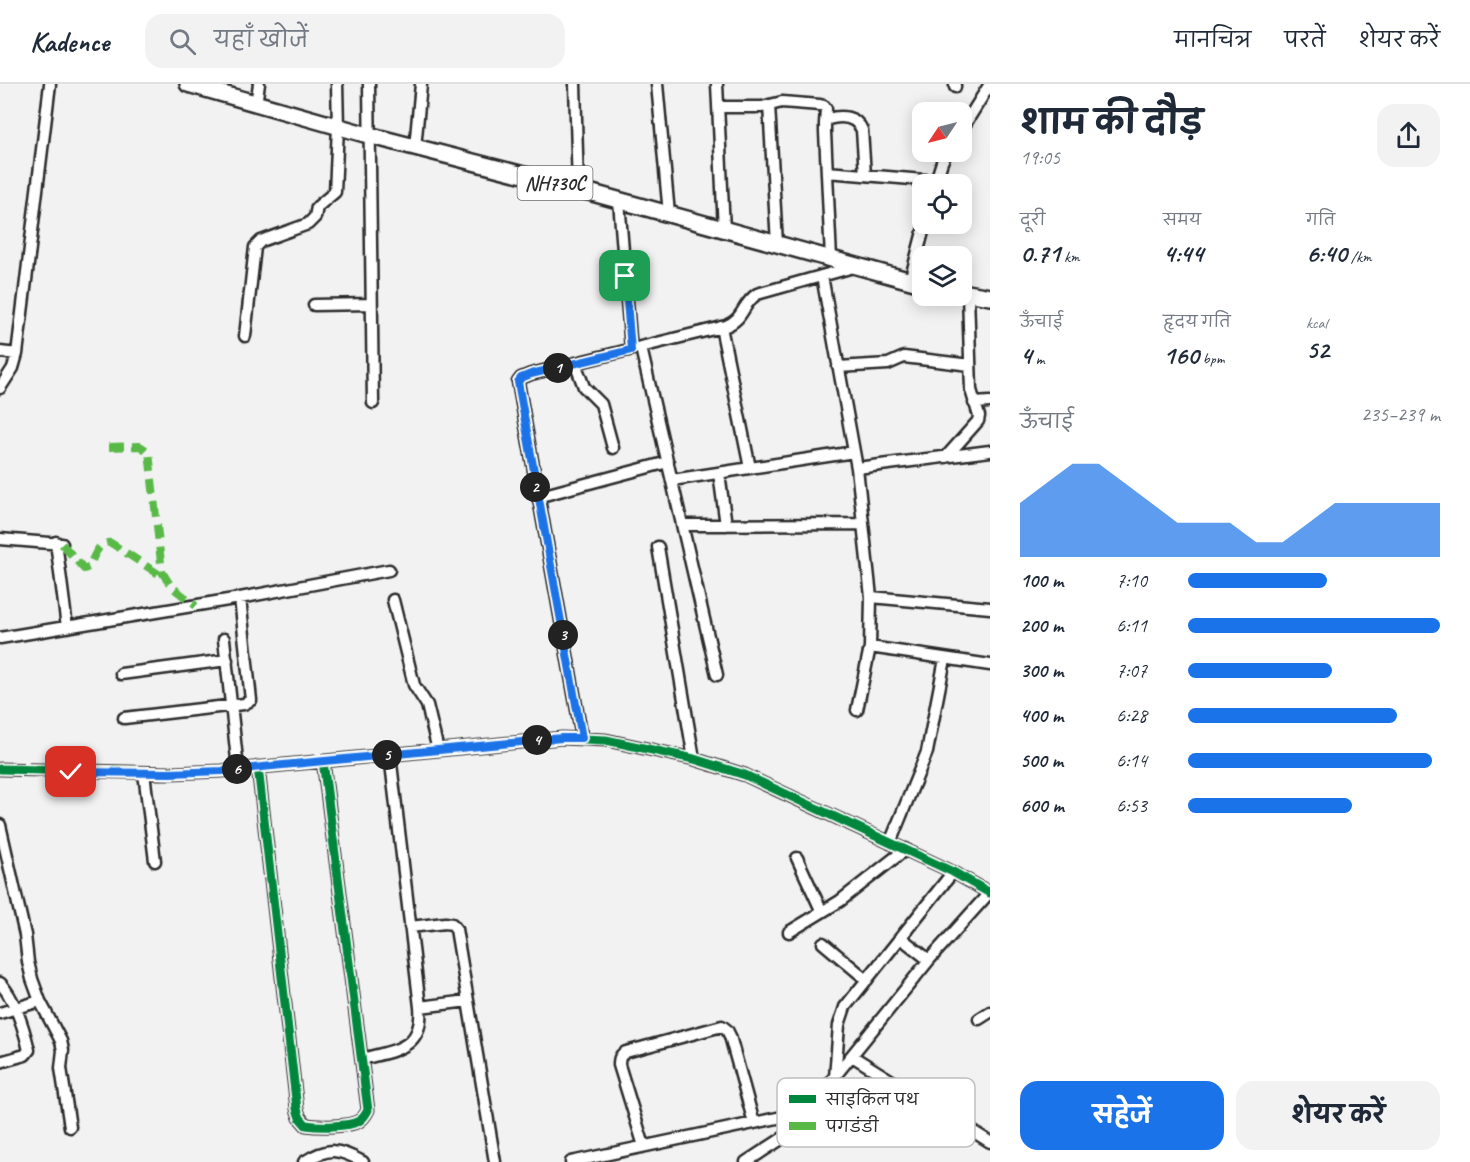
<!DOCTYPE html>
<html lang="hi">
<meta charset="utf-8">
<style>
:root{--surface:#fff;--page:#f2f2f3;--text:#1f2937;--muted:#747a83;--line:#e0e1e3;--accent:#1a73e8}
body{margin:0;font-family:Caveat,"Playpen Sans Deva",sans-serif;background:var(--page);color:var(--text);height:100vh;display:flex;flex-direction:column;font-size:22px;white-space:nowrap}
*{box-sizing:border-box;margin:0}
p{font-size:20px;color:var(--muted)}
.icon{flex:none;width:33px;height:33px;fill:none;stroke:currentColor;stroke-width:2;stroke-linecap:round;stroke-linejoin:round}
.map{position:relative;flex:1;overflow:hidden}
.details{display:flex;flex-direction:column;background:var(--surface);width:480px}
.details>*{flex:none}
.needle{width:39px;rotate:235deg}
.fabs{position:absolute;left:912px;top:18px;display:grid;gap:12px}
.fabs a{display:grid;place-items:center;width:60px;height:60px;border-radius:12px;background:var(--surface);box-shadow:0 3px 15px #0003;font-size:30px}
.pin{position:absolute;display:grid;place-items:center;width:51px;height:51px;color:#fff;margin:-26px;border-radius:12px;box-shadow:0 3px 9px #0006}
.km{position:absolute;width:30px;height:30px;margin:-15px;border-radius:50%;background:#222;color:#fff;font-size:16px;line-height:30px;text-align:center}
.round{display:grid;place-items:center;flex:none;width:63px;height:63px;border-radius:18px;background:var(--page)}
.overview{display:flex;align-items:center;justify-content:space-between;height:102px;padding:0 30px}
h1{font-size:33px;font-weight:700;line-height:45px}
.figures{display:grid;grid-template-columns:repeat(3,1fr);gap:9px;height:102px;padding:6px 30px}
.figures div{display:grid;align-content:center}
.figures b{font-size:26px;font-weight:700}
.figures small{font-size:16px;font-weight:400}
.figures p{font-size:16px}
.chart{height:168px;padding:12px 30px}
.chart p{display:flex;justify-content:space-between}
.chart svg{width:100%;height:108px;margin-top:6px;fill:var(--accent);opacity:.7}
.button{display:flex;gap:12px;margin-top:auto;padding:12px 30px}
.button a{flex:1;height:69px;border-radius:18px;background:var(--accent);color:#fff;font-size:24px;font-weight:700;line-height:69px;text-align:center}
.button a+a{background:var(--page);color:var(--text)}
ul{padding:0 30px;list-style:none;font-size:20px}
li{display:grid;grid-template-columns:96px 72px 1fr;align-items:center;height:45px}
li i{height:15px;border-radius:8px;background:var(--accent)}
header{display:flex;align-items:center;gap:36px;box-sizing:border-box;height:84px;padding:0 30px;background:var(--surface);border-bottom:2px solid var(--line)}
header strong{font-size:28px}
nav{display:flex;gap:33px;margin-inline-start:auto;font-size:21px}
.search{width:420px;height:54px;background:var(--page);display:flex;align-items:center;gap:15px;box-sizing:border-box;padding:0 21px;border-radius:18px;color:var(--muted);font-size:22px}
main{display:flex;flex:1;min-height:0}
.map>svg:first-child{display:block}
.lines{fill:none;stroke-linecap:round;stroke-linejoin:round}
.minor-casing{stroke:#2b2b2b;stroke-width:15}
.highway-casing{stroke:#2b2b2b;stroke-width:20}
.minor{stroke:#fff;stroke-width:10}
.highway{stroke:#fff;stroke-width:15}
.quiet{stroke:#58b947;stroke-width:8;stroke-dasharray:15 8;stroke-linecap:butt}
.cycleway-casing{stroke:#fff;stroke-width:13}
.cycleway{stroke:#00873e;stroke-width:9}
.route-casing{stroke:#fff;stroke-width:12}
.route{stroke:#1a73e8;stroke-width:8}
.labels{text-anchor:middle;stroke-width:4.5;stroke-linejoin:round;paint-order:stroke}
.shield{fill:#fff;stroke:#6b6b6b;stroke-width:1.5}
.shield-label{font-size:20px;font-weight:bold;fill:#2b2b2b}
.key{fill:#fff;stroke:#bfbfbf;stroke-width:1.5}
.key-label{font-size:16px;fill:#2b2b2b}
</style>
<header>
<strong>Kadence</strong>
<div class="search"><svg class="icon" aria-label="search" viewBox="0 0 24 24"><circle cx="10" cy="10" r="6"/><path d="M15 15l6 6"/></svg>यहाँ खोजें</div>
<nav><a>मानचित्र</a><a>परतें</a><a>शेयर करें</a></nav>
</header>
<main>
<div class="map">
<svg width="990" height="1078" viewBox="0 0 990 1078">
<rect width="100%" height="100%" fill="#f2f2f2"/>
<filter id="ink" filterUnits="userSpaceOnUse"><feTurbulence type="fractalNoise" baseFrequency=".0167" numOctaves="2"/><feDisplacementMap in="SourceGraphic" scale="12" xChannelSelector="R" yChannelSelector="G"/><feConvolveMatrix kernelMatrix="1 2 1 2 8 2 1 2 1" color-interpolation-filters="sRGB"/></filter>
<g filter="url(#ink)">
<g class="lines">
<g class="minor-casing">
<path id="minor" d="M369,0L373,319
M575,0L578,105
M657,0L669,130
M717,0L724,146
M955,0V3
M256,20L259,0
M769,21L777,160
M718,23H762L782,18L820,21L824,22L826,25L825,39
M962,45L990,0
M415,64L421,0
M827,88L936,97
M935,100L942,78L947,68
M619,117L631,266
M831,175L825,48V39L828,35C842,31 856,32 862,46L865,91
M822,192L857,384L871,513L870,563L857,626
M910,197L925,140
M314,221L371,220
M721,243L750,384
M245,252L255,163L261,157L308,140L315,133L317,123L335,108L338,43L337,0
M641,264L717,591
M0,268L17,270
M575,279L584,303L601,320L613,364
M838,283L888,280L904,273L970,281
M0,304L13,284L17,270L50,0
M974,319L990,318
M946,373L978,337L979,332L971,306L968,210
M857,384L990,367
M719,389L726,441
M672,396L854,368
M537,413L668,378
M683,441L863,440
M0,455L62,460
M56,458L67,543
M658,463L694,675
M871,513L990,524
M393,516L414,601L427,621L438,666
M0,554L240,514L389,486
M224,555L238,685
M870,563L990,581
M121,590L227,576
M124,634L244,620L251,616L240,514
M582,654L518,298L521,294L531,290L726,242C745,234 741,221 757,210L857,182
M258,683L297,1025L300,1034L306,1041C319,1043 348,1043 359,1037C364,1034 366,1030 368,1026L323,677
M0,685L170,689L222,687L562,654L606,656L694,675L745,691L953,788L990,809
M144,689L155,777
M0,741L25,851L28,878L32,895L40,917L61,957L63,966L61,984L70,1043
M890,759L927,668L945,575
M797,774L822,828
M410,843L445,839L452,840L456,845L495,1078
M789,848L840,817L906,765
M901,854L929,876
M823,859L867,896
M0,899C15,915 24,945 29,966L25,971L0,978
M420,923L468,917
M0,929L40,917
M979,935L990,928
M852,972L990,1058
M362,975C395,966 424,965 420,923L390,671
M835,994L839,941L845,923L953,788
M644,1062L619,981C619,974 620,971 626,968L722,942L727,946L730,952L754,1039
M304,1078C328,1063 338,1064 363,1078
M571,1078L782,1033L806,1026L814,1018L929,876L990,808
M746,1078L806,1039V1026"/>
</g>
<g class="highway-casing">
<path id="highway" d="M188,0L368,51L578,105L922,200
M962,208L990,213"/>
</g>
<use href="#minor" class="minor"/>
<use href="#highway" class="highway"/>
<path class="quiet" d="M109,363L140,362L149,368L162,488L171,502L196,522
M62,460L84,485L89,483C94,473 98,457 111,459L166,495"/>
<g class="cycleway-casing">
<path id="cycleway" d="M258,683L297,1025L300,1034L306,1041C319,1043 348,1043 359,1037C364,1034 366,1030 368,1026L323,677
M0,685L170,689L222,687L562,654L606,656L694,675L745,691L953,788L990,809"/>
</g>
<use href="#cycleway" class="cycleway"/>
</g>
</g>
<g class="lines" filter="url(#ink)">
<g class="route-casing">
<path id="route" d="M71,688L170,689L222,687L562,654H582L518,298L521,294L531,290L631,266L625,192"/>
</g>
<use href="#route" class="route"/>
</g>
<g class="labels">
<rect class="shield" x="517.5" y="82" width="75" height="34" rx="4.5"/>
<g class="shield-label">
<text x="555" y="106">NH730C</text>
</g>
</g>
<rect x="777" y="994" width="198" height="69" rx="9" class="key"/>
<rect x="789" y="1011" width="27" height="8" fill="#00873e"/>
<rect x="789" y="1038" width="27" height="8" fill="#58b947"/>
<g class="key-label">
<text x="826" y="1021">साइकिल पथ</text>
<text x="826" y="1048">पगडंडी</text>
</g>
</svg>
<div class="fabs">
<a><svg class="needle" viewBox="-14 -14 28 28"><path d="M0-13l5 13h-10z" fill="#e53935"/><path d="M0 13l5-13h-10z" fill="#747a83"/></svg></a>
<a><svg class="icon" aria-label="locate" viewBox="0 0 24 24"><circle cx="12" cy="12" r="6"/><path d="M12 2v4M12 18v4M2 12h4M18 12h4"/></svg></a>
<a><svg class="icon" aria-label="layers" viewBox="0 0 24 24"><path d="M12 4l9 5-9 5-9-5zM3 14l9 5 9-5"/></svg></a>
</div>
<div class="pin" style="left:625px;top:192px;background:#1e9e55"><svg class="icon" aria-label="arrive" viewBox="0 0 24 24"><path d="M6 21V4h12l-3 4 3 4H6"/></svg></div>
<div class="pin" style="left:71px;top:688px;background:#d93025"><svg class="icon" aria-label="check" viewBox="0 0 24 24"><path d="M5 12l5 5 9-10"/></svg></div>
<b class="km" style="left:558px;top:284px">1</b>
<b class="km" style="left:535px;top:403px">2</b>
<b class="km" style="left:563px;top:551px">3</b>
<b class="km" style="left:537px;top:656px">4</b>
<b class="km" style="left:387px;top:671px">5</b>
<b class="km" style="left:237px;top:685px">6</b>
</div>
<section class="details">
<div class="overview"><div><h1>शाम की दौड़</h1><p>19:05</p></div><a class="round"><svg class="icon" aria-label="share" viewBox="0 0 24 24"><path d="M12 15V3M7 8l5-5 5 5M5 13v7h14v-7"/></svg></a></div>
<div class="figures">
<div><p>दूरी</p><b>0.71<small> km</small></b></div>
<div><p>समय</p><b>4:44</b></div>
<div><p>गति</p><b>6:40<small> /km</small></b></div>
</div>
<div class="figures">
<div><p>ऊँचाई</p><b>4<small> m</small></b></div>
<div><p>हृदय गति</p><b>160<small> bpm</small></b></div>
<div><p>kcal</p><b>52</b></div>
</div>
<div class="chart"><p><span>ऊँचाई</span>235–239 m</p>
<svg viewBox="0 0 160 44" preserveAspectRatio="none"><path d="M0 44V22L10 14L20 6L30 6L40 14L50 22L60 30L70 30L80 30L90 38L100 38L110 30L120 22L130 22L140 22L150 22L160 22V44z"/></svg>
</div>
<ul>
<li><b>100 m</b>7:10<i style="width:55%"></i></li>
<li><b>200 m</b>6:11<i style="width:100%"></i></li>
<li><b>300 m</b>7:07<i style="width:57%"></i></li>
<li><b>400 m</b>6:28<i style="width:83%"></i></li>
<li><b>500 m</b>6:14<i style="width:97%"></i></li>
<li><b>600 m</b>6:53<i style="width:65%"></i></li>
</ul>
<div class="button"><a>सहेजें</a><a>शेयर करें</a></div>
</section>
</main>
